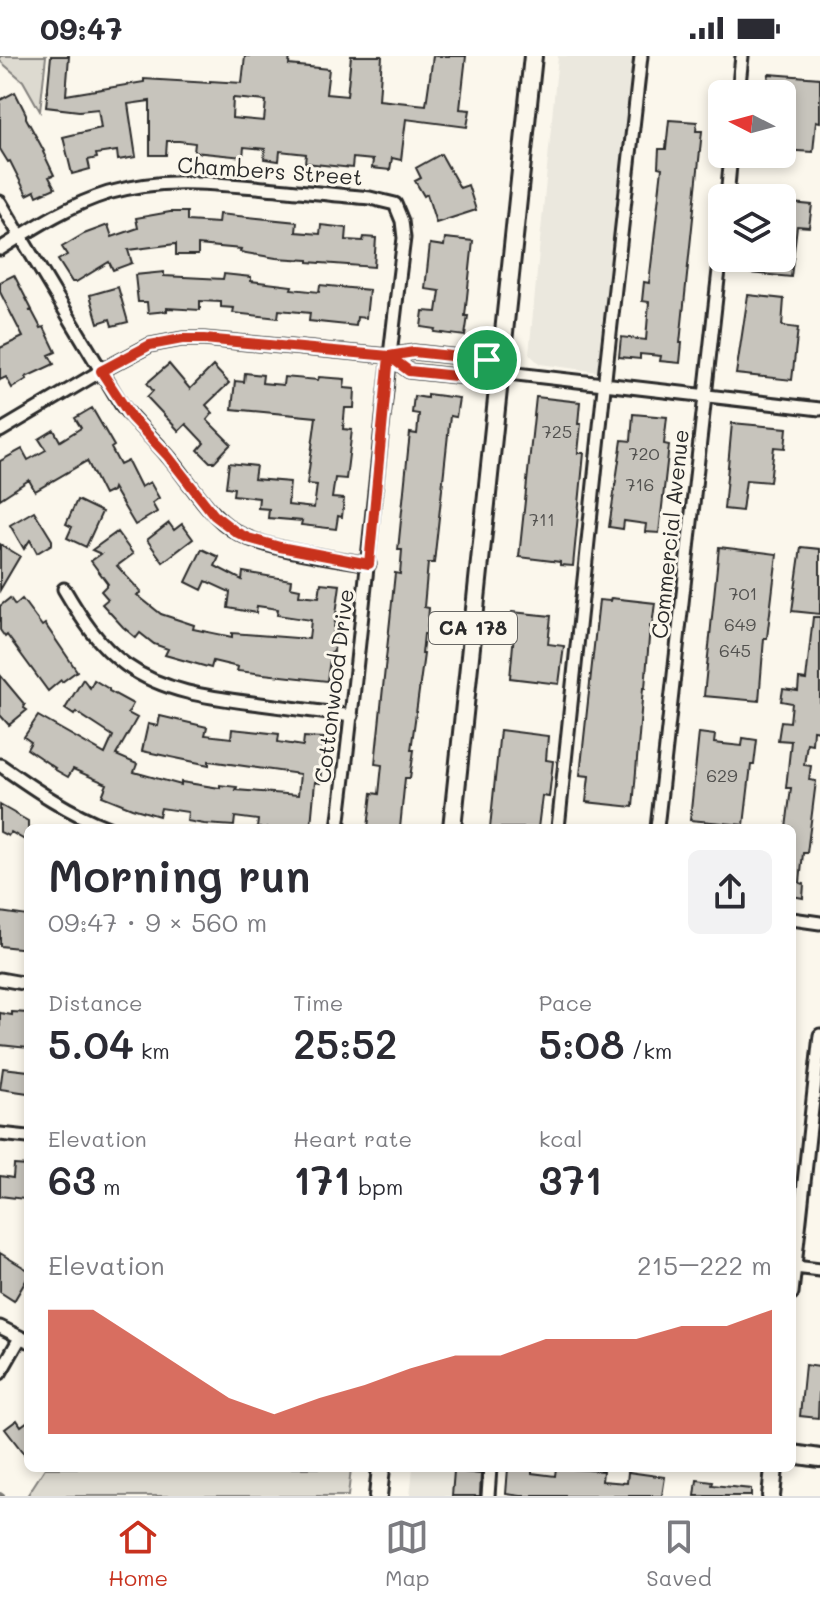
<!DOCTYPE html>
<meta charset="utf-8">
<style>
:root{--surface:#fff;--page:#f2f2f3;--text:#2b2b33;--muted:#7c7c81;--line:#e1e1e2;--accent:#c8321e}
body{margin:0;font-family:Mali,sans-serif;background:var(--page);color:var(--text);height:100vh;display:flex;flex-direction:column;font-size:30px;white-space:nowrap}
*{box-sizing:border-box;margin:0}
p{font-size:26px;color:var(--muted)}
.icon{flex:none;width:44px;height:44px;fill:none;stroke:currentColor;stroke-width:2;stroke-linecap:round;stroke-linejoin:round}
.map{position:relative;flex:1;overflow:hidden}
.side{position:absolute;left:24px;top:768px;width:772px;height:648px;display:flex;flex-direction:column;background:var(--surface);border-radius:12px;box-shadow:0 4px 12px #0003}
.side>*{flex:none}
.needle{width:52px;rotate:276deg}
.fabs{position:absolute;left:708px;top:24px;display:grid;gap:16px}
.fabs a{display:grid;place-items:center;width:88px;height:88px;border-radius:12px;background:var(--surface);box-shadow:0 4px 12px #0003;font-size:40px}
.pin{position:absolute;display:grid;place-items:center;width:68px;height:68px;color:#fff;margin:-34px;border:4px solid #fff;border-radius:50%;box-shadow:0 2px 8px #0007}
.round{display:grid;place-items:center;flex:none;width:84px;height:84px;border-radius:12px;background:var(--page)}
.summary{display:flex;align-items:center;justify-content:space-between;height:136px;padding:0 24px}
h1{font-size:44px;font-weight:600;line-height:60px}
.stats{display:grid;grid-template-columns:repeat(3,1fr);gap:12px;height:136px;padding:8px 24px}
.stats div{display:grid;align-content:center}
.stats b{font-size:40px;font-weight:600}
.stats small{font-size:22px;font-weight:400}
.stats p{font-size:22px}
.chart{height:224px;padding:16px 24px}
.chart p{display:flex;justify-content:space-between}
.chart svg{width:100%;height:144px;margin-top:8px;fill:var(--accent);opacity:.7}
.status{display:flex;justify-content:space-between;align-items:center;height:56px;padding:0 40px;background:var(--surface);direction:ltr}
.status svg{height:22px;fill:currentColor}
.dock{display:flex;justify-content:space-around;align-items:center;height:112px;border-top:2px solid var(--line);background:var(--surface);font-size:22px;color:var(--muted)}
.dock a{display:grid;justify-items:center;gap:4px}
.dock .on{color:var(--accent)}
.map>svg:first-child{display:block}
.built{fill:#ebe8de}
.green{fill:#dddad0;stroke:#84827e;stroke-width:2}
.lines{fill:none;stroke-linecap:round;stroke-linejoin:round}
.stream{stroke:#7b7a75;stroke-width:4}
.building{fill:#c7c4bc;stroke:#2b2b2b;stroke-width:2;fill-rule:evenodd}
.street-casing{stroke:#2b2b2b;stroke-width:17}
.secondary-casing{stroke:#2b2b2b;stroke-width:22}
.primary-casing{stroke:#2b2b2b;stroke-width:22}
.street{stroke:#fbf7ec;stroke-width:11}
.secondary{stroke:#fbf7ec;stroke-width:16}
.primary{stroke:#fbf7ec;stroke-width:16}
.route-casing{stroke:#fff;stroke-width:16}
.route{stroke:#c8321e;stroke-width:10}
.labels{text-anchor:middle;stroke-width:6;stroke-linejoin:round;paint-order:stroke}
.number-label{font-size:18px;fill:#52514f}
.shield{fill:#fbf7ec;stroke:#696865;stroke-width:2}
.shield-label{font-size:20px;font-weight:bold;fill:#2b2b2b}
.street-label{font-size:22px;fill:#2b2b2b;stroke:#fbf7ec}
</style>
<div class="status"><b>09:47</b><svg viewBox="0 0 49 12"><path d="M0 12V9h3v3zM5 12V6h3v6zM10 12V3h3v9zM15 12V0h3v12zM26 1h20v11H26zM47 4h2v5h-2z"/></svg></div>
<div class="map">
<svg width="820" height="1440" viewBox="0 0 820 1440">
<rect width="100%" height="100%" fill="#fbf7ec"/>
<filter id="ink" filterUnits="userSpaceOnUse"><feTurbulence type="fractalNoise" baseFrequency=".0125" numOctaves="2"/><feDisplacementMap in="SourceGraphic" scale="16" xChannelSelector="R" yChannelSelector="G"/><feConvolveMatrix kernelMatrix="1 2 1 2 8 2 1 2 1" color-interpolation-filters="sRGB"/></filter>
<g filter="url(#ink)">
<path class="built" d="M558,0H636L599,316L540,308L529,298Z
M413,1412H497L494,1440H410Z"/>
<path class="green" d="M0,0H46L40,55L23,25L0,5Z
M45,1412H351L348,1440H27Z"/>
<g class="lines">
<path class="stream" d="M0,1438L3,1440"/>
</g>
<path class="building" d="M51,0H69L66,39L144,26V23L210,27V25L242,27L245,0H290L289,9L329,13L326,38L347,40L351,0H382L379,44L426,49L433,0H466L460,53L470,54L467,71L406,63L401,104L392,102L390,114L372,112L373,104L353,102L352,112L305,107L306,98L280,95L279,105L264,103L265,93L244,91L243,101L194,96L195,87L179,85H167L166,99H150V45L128,48L136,101L118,104L117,95L96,98L97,102L88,104L90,113L72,118L63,81L101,72L98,53L79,55L46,51ZM233,42L266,45L264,65L232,62Z
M769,18L820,22V66L816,65L813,96L782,94V37L766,35Z
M15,36L26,58V62L44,95L43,96L54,119L49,121L55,132L37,140L35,135L27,139L10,105L8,106L0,93V44Z
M669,64L697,66L696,75H702L680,287H682L680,307L660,305L661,300L640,298V303L619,301L621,281L646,284L649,246L642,245L644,226L649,227L653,193L662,112L658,111L659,93H666Z
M441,98L460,132L468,129L476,154L436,167L427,138L424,140L415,125L421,122L416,112Z
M791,147L812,149L809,171L797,170L791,221L750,217L752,202H782V154H790Z
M170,156H187V165L218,167L219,158L297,166L296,176L320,178L321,169L347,172L346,184L363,185L364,181L376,182L374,211L308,206V204L276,202L240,196L241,193L198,189V199H176V188L128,194L132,207L113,214L109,206L76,226H72L58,204L67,199L62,191L84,178L108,169L112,181L138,172L136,162Z
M445,182L473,185L465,260H468L465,280L434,276L435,273L421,271L423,255L437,256L440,235L425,233L430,188L444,190Z
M164,216V220L223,223L224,218L251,221V225L292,230L291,233L319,236L320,229L369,234L366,262L357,261L356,270L309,265L310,257L279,254L278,262L233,257L234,252L221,251V246L200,245V254L167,252V255L148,257L147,246H138L135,219Z
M14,219L32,254L29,255H32L41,272L44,271L56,296L49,299L54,308L26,321L27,323L12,332L6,321L0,324V292L23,281L0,236V226Z
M118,231L128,266L112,270L110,263L98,267L90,239Z
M748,239L784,243L782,270L798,272L792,324L736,318Z
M169,308L190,333L213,310L229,327L206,349L213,357L207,364L231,388L214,406H210L198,394L204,387L186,368L179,375L147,341L153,335L147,327Z
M245,317L263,319L262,327L283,329L284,321L318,324L319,321L345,323L344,332L355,333L354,352H345L343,373L352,374L346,423L335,422L332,442L344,443L342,461L338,460L336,473L301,469L302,465L268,462L269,453L258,452L259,442L233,439L234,432L226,431L229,407L256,410L254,423L290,426L288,449L314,452L317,429L307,428L316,361L232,353L235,325L244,326Z
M427,338L459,342L456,361L450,360L434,507H428L424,551L429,552L427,578H424L422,598H424L411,694H414L410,722H405L400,772H368L372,737L379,738L382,709L375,708L395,517L400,518L402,494H398L408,395L410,377L417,378L419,358L412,357L414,340L427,342Z
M536,341L580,346L578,368H581L578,397H584L573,510L560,509V506L519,501Z
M92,352L114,390L111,392L120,409L128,405L141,431L150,426L159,442L152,447L157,456L135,469L113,432L112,435L104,439L87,405L35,435L29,424L0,443V405L22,393L28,404L46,394L39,383L54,374L60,385L81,372L75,362Z
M633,358L667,361L664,388L669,389L659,477L645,476L646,468L624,465L623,473L609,471L622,384L631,385Z
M732,367L787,372L785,392L774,391L770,426L746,424L742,455L724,453Z
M77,444L102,456L86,491L67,482L72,471L66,468Z
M34,455L52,484V488L37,497L30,484L24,493L10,469Z
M169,467L174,474L182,468L193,483L163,506L147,484Z
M117,476L133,498L117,510L141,536L137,539L161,558L194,569L193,573L232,581V577L309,583L311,564L277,559L278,553L257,550L256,557L228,552L230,536L206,525L202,534L186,526L202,493L219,501L215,510L242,524L243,516L291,524L290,531L300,533L299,539L319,541L321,527L340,529L333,580L335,581L334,596H331L327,625L237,615L238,611L213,605L211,612L165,599L168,593L154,588L140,577L136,582L123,571L102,548L108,543L101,535L108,528L91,505L101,498L92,494Z
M0,488L20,500L0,534Z
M719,491L777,498L767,582H764L759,645L704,640Z
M801,491L820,493V558L792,555Z
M10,542L15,549L22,543L42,570L45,568L77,615L62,626L61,624L48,635L7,579L5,581L0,574V550Z
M611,542L655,547L652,570H650L645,632H643L633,751L586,746L589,720L580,719L599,544L610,545Z
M512,556L551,560L548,588L564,590L559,628L510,622L514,577H510Z
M813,561H820V675L813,674L812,688L807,687L804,709L811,710L809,724L816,725L807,797H803L800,827L804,828L803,842L792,840V772H786L791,732H786L791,685L778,684L781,665L790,666L792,647L781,645L783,633L798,635L799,623L806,624Z
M0,619L25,649L24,652L27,654L9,669L0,659Z
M83,623L90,632L94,624L109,633V635L133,648L128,657L137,662L116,699L137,708L134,716L181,729V726L220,732V729L237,731L236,734L298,739L300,718L209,705V709L142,695L148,668L158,670L160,660L207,671L205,679L231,682L232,673L261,676L279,678L278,686L303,690L304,681L324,682L320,727L315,726L311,769L302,768L301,772H257L258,764L235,761L234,770L204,768L187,765L188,756L161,752L159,760L132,752L102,740L107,728L73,713L68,721L54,713L55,712L27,693L31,686L24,681L38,660L105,698L113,680L76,656L74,659L65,653Z
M500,674L548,680L546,704L553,705L549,741L542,740L538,772H490Z
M699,677L715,679L714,687L742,690L743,682L757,684L754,709H751L744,769L690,764Z
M0,749L28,765V786L11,776L8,780L0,776Z
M0,856L28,860V893L0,890Z
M12,956L28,957V992L0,989V957L12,959Z
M3,1012L28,1015V1037L0,1033Z
M14,1109L28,1110L24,1143L0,1140V1120L13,1122Z
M0,1197L28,1214V1221L14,1245L0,1236Z
M805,1309L820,1311L818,1362L800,1360Z
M17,1364L21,1370L28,1365V1403L5,1373Z
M508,1412H532V1417L555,1420L556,1412L603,1415L602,1425L627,1427L628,1416L665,1421L662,1440H521L506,1438Z
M454,1415L481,1418L480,1440H452Z
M697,1424L713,1426L712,1429L751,1433V1440H695Z"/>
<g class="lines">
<g class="street-casing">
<path id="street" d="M738,38L742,0
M727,142L731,98
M0,146L121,348C135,367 152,381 167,399C192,427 211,467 248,482C283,496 331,501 369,508
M0,193C35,171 69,149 108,137C163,121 210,127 266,132C301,135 335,139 370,142L395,148L402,165L404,182C379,378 362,576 338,772
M389,300L409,315L484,323L499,316L820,353
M0,375L101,315L150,289L182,283H204L389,300L414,296L487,304L499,316
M64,533C81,562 98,589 126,609C165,637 214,642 260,648C291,652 321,656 352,660
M0,709C34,733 69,757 108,772
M558,772L606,313L641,0
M657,772L722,187
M792,863L820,867
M0,923L28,928
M0,1078L28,1081
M795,1211L820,1214
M792,1237L820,979
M0,1271L28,1285
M0,1317L20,1282
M488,1440L490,1412"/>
</g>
<g class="secondary-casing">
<path id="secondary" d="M792,1398L820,1402
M771,1440L774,1412"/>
</g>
<g class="primary-casing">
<path id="primary" d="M452,772L533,0
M378,1440L381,1412"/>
</g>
<use href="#street" class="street"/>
<use href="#secondary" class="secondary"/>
<use href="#primary" class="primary"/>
</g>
</g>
<g class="lines" filter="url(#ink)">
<g class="route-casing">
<path id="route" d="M487,304L414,296L389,300L369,508L280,491L248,482L236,476L214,459L167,399L131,361L101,315L150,289L182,283H204L389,300L409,315L484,323L499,316L487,304"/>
</g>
<use href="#route" class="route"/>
</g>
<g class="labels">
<g class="number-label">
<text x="557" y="382">725</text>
<text x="644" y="404">720</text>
<text x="640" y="435">716</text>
<text x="542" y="470">711</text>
<text x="743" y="544">701</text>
<text x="740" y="575">649</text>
<text x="735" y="601">645</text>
<text x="722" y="726">629</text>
</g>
<rect class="shield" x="429" y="556" width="88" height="32" rx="6"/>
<g class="shield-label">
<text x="473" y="579">CA 178</text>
</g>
<g class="street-label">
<text transform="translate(270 115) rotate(4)" y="8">Chambers Street</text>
<text transform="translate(670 478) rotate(-84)" y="8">Commercial Avenue</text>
<text transform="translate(334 630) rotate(-83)" y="8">Cottonwood Drive</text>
</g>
</g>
</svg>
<div class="fabs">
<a><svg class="needle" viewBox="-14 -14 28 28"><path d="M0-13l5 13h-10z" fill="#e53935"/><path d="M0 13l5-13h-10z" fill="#7c7c81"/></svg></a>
<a><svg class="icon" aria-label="layers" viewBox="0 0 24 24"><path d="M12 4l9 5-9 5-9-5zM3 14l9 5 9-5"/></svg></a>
</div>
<div class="pin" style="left:487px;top:304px;background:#1e9e55"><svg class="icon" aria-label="arrive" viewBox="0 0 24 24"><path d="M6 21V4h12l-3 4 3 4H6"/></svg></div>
<section class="side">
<div class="summary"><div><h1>Morning run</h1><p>09:47 · 9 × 560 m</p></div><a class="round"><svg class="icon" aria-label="share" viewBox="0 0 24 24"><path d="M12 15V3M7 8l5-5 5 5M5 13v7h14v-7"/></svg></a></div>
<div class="stats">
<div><p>Distance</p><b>5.04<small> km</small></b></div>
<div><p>Time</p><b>25:52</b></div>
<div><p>Pace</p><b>5:08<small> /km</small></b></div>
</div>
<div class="stats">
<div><p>Elevation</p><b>63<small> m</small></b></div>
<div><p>Heart rate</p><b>171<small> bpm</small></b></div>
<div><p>kcal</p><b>371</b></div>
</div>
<div class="chart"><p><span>Elevation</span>215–222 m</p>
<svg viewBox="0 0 160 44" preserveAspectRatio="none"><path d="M0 44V6L10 6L20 15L30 24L40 33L50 38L60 33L70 29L80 24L90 20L100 20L110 15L120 15L130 15L140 11L150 11L160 6V44z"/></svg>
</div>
</section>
</div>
<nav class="dock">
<a class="on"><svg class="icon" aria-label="home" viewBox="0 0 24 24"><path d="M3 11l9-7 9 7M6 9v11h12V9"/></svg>Home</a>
<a><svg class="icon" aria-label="map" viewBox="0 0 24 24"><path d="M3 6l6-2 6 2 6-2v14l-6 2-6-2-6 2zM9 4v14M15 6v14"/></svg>Map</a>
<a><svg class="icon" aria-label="saved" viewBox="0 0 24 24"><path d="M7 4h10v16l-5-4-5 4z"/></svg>Saved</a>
</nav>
